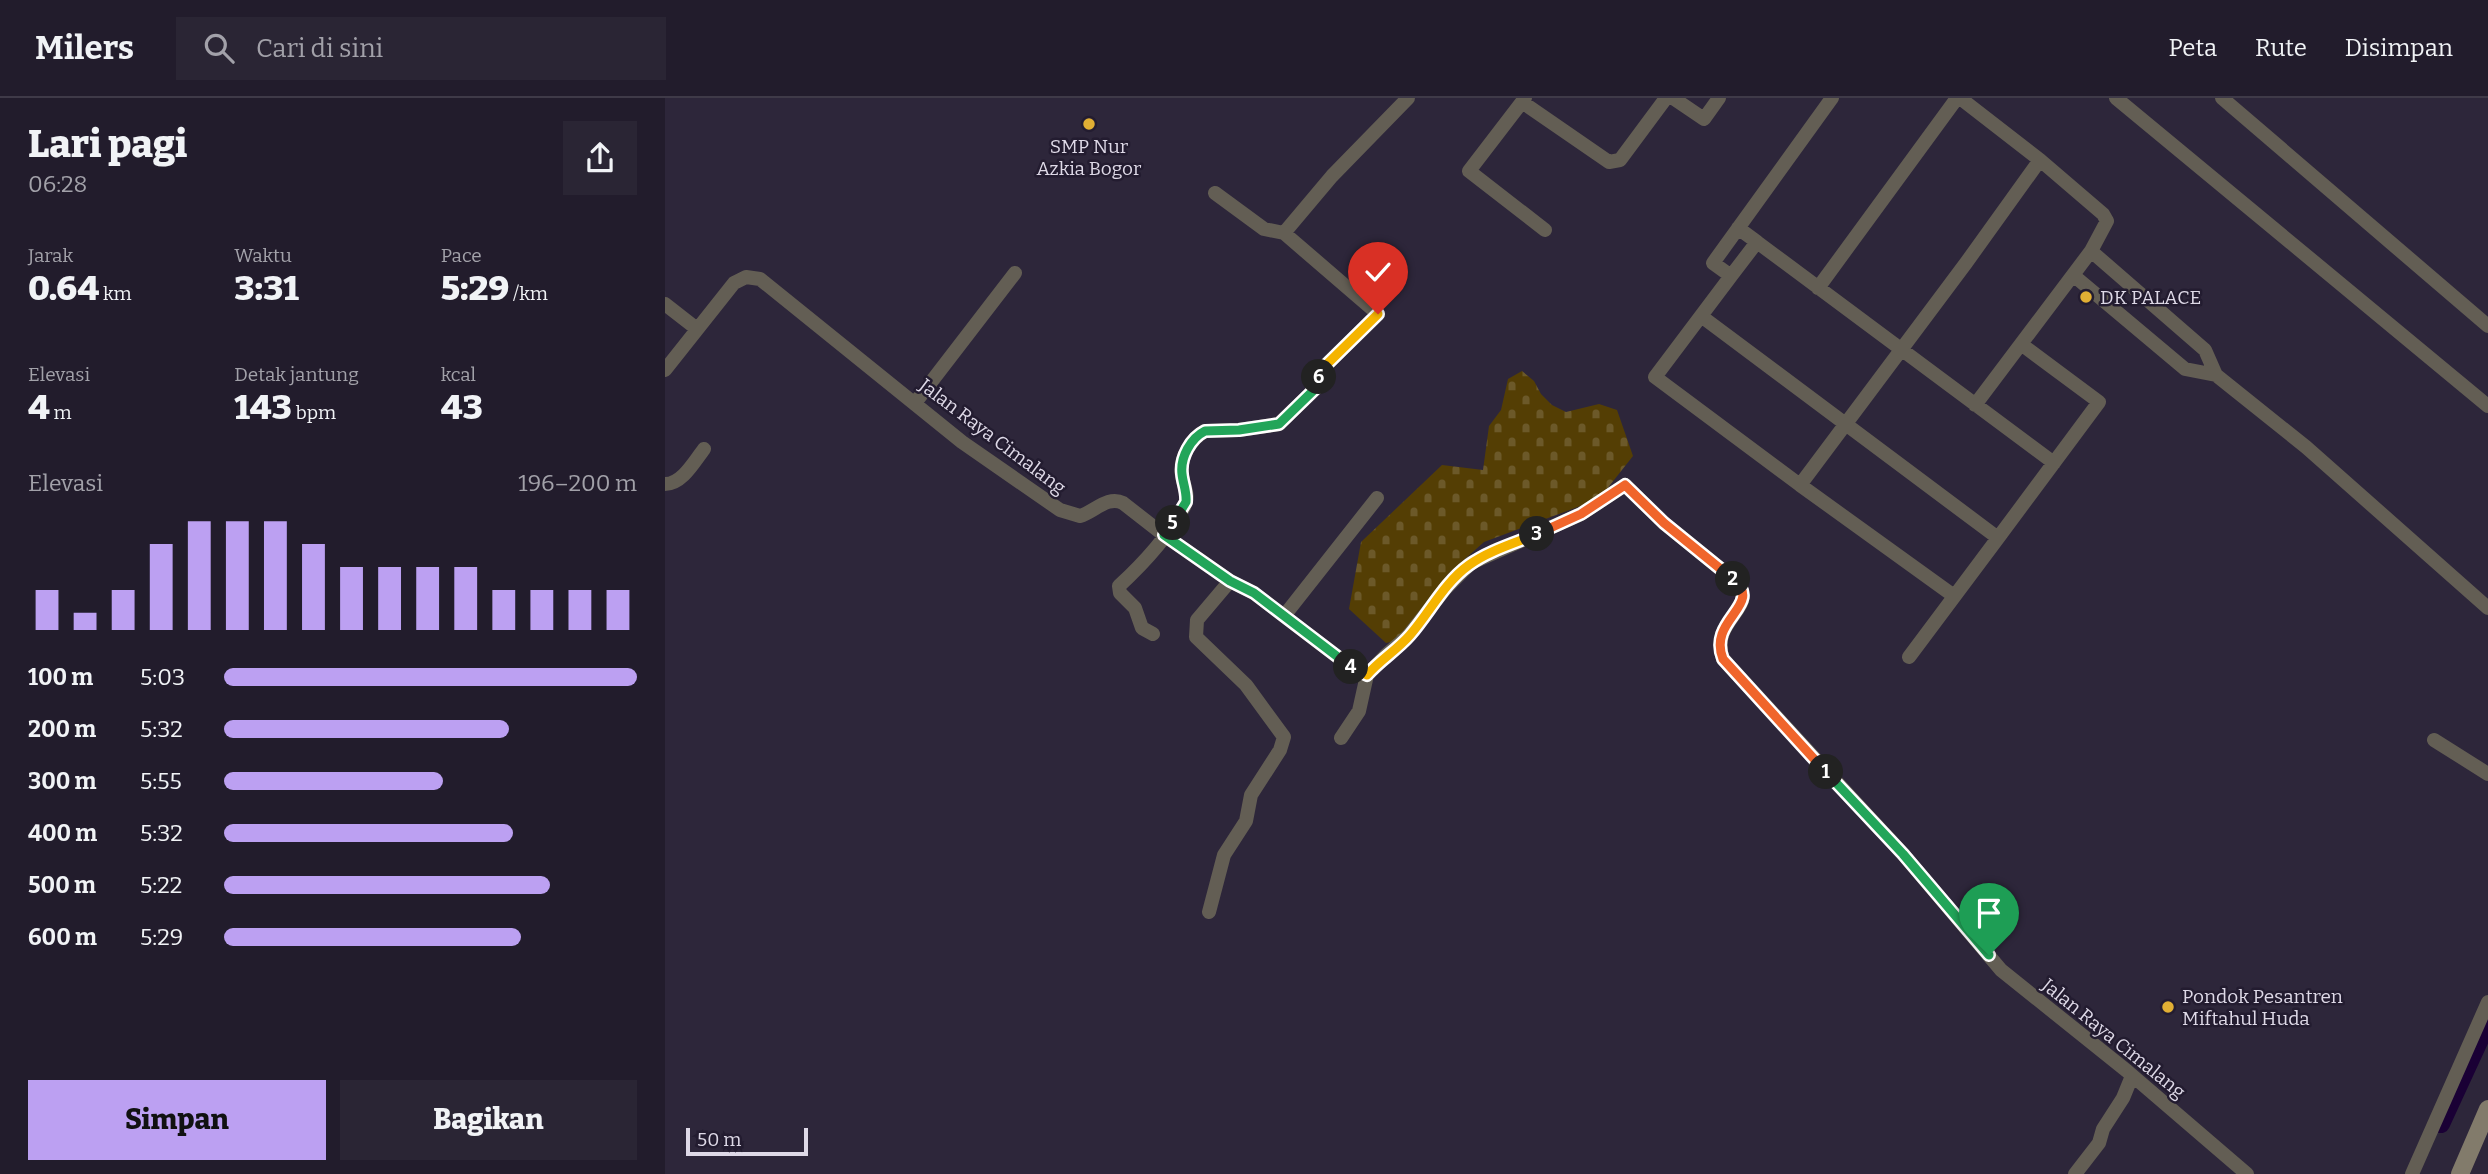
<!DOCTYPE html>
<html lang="id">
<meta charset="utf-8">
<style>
:root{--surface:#221c2c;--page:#2a2534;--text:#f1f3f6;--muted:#a2a1a9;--line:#3f3a48;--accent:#bca0f2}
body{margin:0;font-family:Bitter,serif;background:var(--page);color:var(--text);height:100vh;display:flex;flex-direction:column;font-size:26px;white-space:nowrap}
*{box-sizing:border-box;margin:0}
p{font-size:23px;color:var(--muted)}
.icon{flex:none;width:38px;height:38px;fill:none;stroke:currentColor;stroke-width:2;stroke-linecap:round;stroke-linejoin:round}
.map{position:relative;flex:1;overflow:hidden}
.drawer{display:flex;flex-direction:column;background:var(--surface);width:665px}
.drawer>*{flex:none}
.scale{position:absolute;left:21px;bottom:18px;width:122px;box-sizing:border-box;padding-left:7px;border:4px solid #ded9e7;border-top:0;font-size:19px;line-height:24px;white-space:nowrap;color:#ded9e7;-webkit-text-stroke:5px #231c30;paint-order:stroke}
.pin{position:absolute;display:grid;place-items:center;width:60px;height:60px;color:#fff;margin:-72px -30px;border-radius:50% 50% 50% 0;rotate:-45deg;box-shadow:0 0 7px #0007}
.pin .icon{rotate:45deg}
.km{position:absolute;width:35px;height:35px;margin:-18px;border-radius:50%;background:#222;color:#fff;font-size:19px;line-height:35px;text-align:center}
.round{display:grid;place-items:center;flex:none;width:74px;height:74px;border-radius:0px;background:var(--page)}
.head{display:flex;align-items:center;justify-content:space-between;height:119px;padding:0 28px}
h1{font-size:38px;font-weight:800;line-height:52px}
.metrics{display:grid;grid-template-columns:repeat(3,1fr);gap:10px;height:119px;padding:7px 28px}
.metrics div{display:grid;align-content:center}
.metrics b{font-size:35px;font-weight:800}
.metrics small{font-size:19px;font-weight:400}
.metrics p{font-size:19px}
.chart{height:196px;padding:14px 28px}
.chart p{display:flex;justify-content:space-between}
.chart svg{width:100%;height:126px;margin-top:7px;stroke:var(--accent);stroke-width:6}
.primary-button{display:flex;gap:14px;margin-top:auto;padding:14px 28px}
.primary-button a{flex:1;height:80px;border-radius:0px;background:var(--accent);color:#111;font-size:28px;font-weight:800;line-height:80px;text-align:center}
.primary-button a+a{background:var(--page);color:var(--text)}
ul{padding:0 28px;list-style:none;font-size:23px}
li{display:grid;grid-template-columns:112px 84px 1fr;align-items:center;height:52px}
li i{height:18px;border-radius:9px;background:var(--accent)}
header{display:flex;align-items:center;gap:42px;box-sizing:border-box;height:98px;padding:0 35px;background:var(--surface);border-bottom:2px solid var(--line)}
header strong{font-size:33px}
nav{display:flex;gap:38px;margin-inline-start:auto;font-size:24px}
.search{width:490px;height:63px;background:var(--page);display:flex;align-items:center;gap:18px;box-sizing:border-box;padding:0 24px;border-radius:0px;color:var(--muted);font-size:26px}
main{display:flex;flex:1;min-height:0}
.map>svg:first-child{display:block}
.cemetery{fill:url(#cemetery-stones)}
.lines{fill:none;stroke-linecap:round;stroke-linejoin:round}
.canal{stroke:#1a0035;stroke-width:18}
.minor{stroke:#635e54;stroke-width:14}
.secondary{stroke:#827b6b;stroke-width:18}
.split-1-casing{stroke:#fff;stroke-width:14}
.split-2-casing{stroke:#fff;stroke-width:14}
.split-3-casing{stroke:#fff;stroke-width:14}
.split-4-casing{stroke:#fff;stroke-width:14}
.split-5-casing{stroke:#fff;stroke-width:14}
.split-6-casing{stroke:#fff;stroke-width:14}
.split-7-casing{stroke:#fff;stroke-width:14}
.split-1{stroke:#22a559;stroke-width:9}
.split-2{stroke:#f0652b;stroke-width:9}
.split-3{stroke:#f0652b;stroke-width:9}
.split-4{stroke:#f5b400;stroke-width:9}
.split-5{stroke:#22a559;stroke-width:9}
.split-6{stroke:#22a559;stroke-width:9}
.split-7{stroke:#f5b400;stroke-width:9}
.poi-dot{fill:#e1af34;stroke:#231c30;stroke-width:2.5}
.labels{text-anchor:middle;stroke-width:5;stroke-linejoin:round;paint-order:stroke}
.poi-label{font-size:19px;fill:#ded9e7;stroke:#231c30;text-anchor:start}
.street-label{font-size:19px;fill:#ded9e7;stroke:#231c30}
</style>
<header>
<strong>Milers</strong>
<div class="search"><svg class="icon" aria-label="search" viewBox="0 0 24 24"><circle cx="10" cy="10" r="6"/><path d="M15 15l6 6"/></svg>Cari di sini</div>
<nav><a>Peta</a><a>Rute</a><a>Disimpan</a></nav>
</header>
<main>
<section class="drawer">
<div class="head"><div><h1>Lari pagi</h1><p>06:28</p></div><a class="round"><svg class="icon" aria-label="share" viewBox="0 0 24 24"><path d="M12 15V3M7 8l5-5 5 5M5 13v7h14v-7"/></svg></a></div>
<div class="metrics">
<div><p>Jarak</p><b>0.64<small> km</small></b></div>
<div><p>Waktu</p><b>3:31</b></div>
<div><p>Pace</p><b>5:29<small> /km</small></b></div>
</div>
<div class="metrics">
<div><p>Elevasi</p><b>4<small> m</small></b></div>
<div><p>Detak jantung</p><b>143<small> bpm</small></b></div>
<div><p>kcal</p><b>43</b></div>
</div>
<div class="chart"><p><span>Elevasi</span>196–200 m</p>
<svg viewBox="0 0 160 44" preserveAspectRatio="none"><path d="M5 44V30M15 44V38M25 44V30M35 44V14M45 44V6M55 44V6M65 44V6M75 44V14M85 44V22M95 44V22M105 44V22M115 44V22M125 44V30M135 44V30M145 44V30M155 44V30"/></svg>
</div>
<ul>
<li><b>100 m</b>5:03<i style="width:100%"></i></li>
<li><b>200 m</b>5:32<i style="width:69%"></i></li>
<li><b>300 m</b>5:55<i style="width:53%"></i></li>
<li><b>400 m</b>5:32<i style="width:70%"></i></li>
<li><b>500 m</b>5:22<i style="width:79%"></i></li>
<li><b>600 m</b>5:29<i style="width:72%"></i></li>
</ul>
<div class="primary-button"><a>Simpan</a><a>Bagikan</a></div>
</section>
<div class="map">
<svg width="1823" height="1076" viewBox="0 0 1823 1076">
<defs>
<pattern id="cemetery-stones" width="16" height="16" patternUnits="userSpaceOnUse" patternTransform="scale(1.75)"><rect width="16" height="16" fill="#543e04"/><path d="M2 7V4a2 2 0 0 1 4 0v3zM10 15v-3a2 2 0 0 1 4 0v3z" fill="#6c5929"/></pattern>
</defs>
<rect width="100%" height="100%" fill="#2d263a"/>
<path class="cemetery" d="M857,273L869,283L876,296L887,307L901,314L934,306L952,312L968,358L934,401L819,444L782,477L746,532L735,542L721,545L684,511L696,444L777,367L818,372L824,328L836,312L843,281Z"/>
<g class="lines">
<path class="canal" d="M1776,1026L1823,924"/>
<path class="minor" d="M860,0L804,73L880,132
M1008,0L1039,21L1054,0
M1295,0L1375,62L1438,116L1442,123L1426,153L1310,307
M1451,0L1823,308
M1557,0L1823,228
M857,4L944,64L955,62L1001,0
M1073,130L1092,144L1066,178L1048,165L1167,0
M619,135L667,78L743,0
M1092,144L1389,365
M1408,177L1520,271L1551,277L1540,252L1426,153
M1066,178L990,279L1135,387L1301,165L1375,62
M1153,190L1292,0
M0,206L32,231
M1036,218L1333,440L1434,304L1356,246
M0,272L69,185L81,179L95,181L297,344L395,412L415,418C429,414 443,397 458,405L499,437L565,483L589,495L686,569L702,577L721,557L743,538L781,490L806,465L916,416L960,387L999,425L1073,485C1093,511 1044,523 1058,561L1238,756L1336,872L1462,973L1582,1076
M1551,277L1641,349L1823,510
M250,305L350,175
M0,386C17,386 29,364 39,351
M1135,387L1289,498
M619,518L712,400
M488,536L477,530L470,510L455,495L454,488C479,465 503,439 519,409C525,398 519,389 517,378C514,361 525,341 540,333L574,332L614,326L652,289L655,273L713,216L619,135L599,131L550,95
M1244,559L1333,440
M676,640L694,613L702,577
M1769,642L1823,676
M544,814L559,757L581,723L586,697L615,652L619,639L581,587L531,539L532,522L565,483
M1410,1076L1434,1045L1438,1031L1458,1000L1467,978
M1747,1076L1823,904"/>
<path class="secondary" d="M1795,1076L1823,1011"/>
</g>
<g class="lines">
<g class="split-1-casing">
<path id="split-1" d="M1161,674L1238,756L1324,857"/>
</g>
<g class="split-2-casing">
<path id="split-2" d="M1068,481C1100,507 1042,521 1058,561L1161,674"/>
</g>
<g class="split-3-casing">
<path id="split-3" d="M872,436L916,416L960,387L999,425L1068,481"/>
</g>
<g class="split-4-casing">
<path id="split-4" d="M686,569L702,577C715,562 732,552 745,537C765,514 779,485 804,467C823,453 850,445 872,436"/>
</g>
<g class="split-5-casing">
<path id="split-5" d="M508,425L499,437L565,483L589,495L686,569"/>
</g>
<g class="split-6-casing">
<path id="split-6" d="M508,425L521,404C522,394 518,386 517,376C515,359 526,340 540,333L574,332L614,326L652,289L654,279"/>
</g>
<g class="split-7-casing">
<path id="split-7" d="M654,279L655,273L713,216"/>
</g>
<use href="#split-1" class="split-1"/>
<use href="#split-2" class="split-2"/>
<use href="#split-3" class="split-3"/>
<use href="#split-4" class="split-4"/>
<use href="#split-5" class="split-5"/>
<use href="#split-6" class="split-6"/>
<use href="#split-7" class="split-7"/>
</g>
<g class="poi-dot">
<circle cx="424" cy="26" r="7"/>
<circle cx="1421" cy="199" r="7"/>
<circle cx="1503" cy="909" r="7"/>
</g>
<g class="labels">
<g class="poi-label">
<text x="424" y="55" text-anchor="middle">SMP Nur<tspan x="424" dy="22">Azkia Bogor</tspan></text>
<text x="1435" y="206">DK PALACE</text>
<text x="1517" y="905">Pondok Pesantren<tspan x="1517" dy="22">Miftahul Huda</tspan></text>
</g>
<g class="street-label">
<text transform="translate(328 338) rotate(37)" y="7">Jalan Raya Cimalang</text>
<text transform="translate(1449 940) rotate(39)" y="7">Jalan Raya Cimalang</text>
</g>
</g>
</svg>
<div class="scale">50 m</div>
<div class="pin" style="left:1324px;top:857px;background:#1e9e55"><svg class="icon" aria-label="arrive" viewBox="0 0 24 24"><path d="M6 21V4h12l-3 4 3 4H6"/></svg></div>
<div class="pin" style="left:713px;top:216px;background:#d93025"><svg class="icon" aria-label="check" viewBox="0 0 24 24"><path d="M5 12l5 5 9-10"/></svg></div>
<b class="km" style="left:1161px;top:674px">1</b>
<b class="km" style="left:1068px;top:481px">2</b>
<b class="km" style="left:872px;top:436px">3</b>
<b class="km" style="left:686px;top:569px">4</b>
<b class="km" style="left:508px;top:425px">5</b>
<b class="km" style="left:654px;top:279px">6</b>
</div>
</main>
